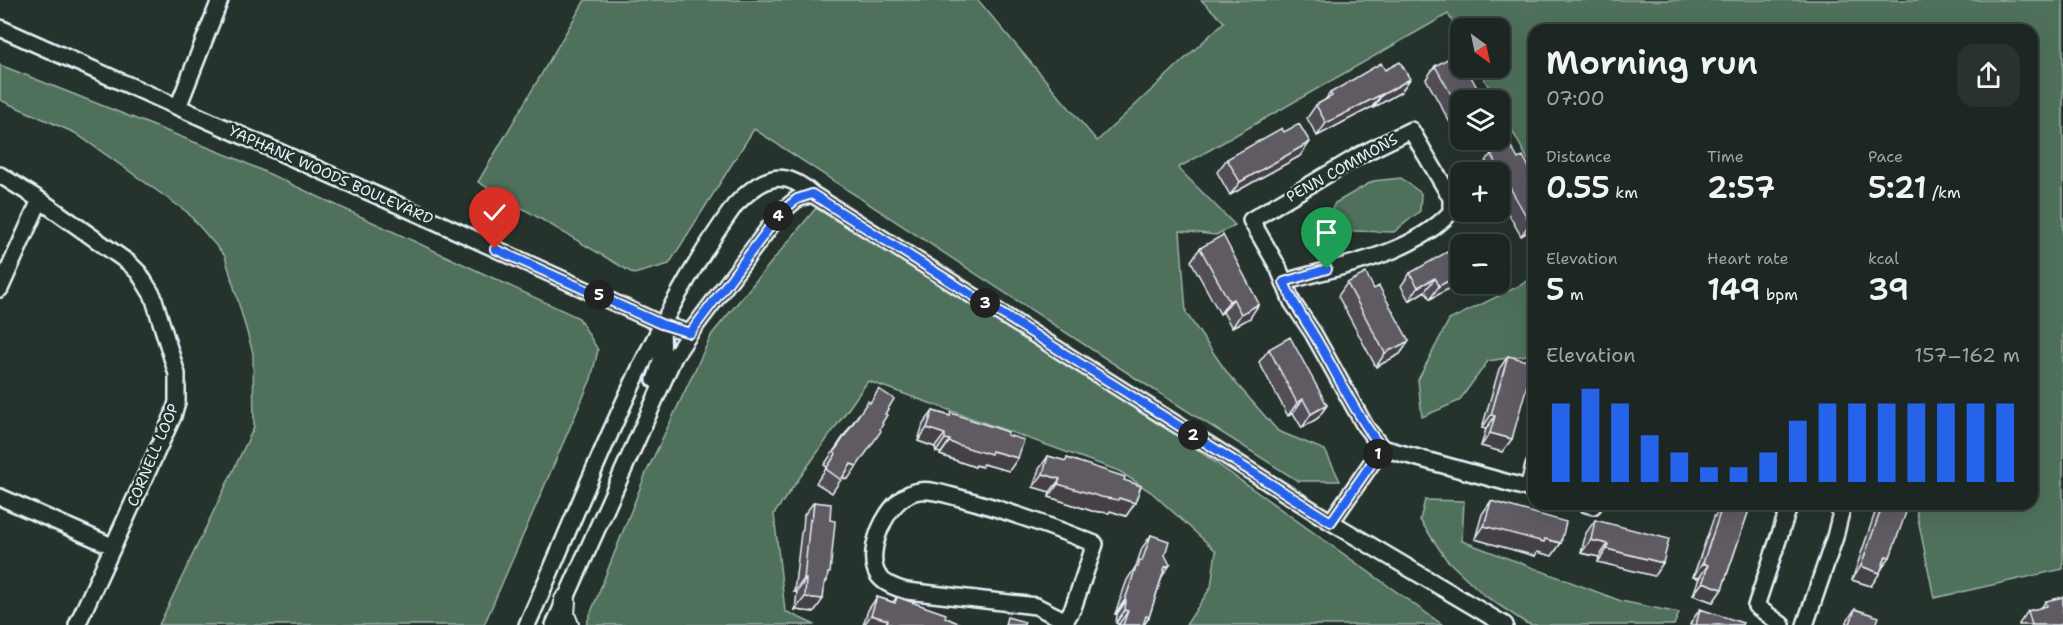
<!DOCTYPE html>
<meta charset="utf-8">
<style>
:root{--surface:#1c2622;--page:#29322f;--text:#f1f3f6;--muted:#a0a5a5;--line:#3a4340;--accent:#2563eb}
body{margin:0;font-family:"Shantell Sans",sans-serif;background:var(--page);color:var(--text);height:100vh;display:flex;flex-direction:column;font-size:22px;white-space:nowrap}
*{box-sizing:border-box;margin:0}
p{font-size:20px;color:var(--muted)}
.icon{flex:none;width:33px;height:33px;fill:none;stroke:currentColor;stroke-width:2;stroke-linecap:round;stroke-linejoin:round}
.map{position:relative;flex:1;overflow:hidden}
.side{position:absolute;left:1528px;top:24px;width:510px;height:486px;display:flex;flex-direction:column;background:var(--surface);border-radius:18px;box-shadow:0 6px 24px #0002,0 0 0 2px var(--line)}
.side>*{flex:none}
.needle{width:39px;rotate:147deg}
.fabs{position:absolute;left:1450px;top:18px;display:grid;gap:12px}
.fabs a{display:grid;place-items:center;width:60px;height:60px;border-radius:12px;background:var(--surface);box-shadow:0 6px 24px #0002,0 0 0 2px var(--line);font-size:30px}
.pin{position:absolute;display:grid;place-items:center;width:51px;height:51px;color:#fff;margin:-62px -26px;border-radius:50% 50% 50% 0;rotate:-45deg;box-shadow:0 0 6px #0007}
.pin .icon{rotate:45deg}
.km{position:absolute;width:30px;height:30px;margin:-15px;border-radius:50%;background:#222;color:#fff;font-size:16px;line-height:30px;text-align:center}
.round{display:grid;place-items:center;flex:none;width:63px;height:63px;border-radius:18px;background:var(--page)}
.head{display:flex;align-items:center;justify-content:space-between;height:102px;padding:0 18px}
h1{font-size:33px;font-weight:600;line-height:45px}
.stats{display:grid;grid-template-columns:repeat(3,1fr);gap:9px;height:102px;padding:6px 18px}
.stats div{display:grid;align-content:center}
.stats b{font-size:30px;font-weight:600}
.stats small{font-size:16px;font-weight:400}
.stats p{font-size:16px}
.chart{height:168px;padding:12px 18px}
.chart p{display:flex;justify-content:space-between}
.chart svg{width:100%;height:108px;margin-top:6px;stroke:var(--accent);stroke-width:6}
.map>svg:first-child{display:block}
.green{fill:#50715c;stroke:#9cb1aa;stroke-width:1.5}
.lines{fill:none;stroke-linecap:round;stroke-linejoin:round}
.minor-casing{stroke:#e8f1f8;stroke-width:20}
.tertiary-casing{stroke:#e8f1f8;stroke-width:24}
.minor{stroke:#26332d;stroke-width:15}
.tertiary{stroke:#26332d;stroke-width:20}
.wall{fill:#534d55;stroke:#e8f1f8;stroke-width:1.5}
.shaded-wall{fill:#443f45;stroke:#e8f1f8;stroke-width:1.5}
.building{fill:#615a63;stroke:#e8f1f8;stroke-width:1.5}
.route-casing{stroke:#fff;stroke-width:12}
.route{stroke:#2563eb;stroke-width:8}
.labels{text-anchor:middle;stroke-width:5;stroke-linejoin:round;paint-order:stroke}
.street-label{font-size:15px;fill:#e8f1f8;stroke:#26332d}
</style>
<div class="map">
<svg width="2063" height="625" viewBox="0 0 2063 625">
<rect width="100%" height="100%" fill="#26332d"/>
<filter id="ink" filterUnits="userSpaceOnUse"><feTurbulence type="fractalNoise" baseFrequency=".0167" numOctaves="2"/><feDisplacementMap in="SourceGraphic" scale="12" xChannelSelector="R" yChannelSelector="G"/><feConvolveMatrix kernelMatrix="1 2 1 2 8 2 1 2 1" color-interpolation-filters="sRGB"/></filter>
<g filter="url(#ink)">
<path class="green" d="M585,0H978L1097,141L1224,22L1201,0H2063V569L1934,598L1915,504H2032V30H1534V171L1500,108V100H1496L1478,68H1500V28H1461V37L1448,14L1178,168L1235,225L1216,235L1180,231L1186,313L1228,374L1278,431L1325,450L1340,481H1298L1137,379L754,129L669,264L634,274L478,182Z
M0,65L237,159L579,318L598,350L591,379L484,625H159L254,427L253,353L225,256L187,212L75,133L0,100Z
M1401,178L1421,193L1420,211L1394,232L1351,231L1327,228L1325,223L1335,203L1373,181Z
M816,208L1132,403L1443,625H1186L1211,587L1216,551L1151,492L1119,471L868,381L774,514L785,611L815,625H586L646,473L712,334Z
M1534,275V354L1488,361L1459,401L1422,417L1418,380L1449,320L1521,285Z
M1425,500L1464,501L1462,541L1621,601L1679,613L1674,625H1532L1526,623L1485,596L1446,559L1420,520Z"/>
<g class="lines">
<g class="minor-casing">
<path id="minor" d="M0,28L430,219L661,324L690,333
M178,107L220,0
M0,175L40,200L129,263L139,273L153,296L177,374V402L173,416L77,625
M1284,282C1341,265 1409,257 1451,212V198L1411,130L1360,155L1251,220L1278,267L1292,302L1313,333L1365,426L1382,448
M0,289L40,200
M655,380C663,360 664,345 661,324
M1382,448L1534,490
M1528,489L1534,466
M0,497L112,546
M1586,504L1593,506L1594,504
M1331,522L1382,448
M527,625C591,483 643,333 735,205C761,179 781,166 812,194L1331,522L1505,625
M554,625L674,357L690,333L781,212L797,199L812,194
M1063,625L1073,608L1095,544C1050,526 1006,510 960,498C948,495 931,489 919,491C890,495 868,543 875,568C878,582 895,588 907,591L1036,606L1064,620
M1782,625L1756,606L1790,504
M1805,625L1835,537L1843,504"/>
</g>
<g class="tertiary-casing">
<path id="tertiary" d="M565,600L564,615L568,625"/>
</g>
<use href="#minor" class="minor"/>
<use href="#tertiary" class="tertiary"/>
</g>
<path class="wall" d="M1435,66L1461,100V140H1478L1464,148L1426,79Z
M1385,70L1410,79L1401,92L1373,108L1372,107L1317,136L1307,118L1316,105L1325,100L1330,93Z
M1491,154L1534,228L1521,236L1500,199V172H1485L1482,167Z
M1300,156L1230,195L1217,172L1227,159Z
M1200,248L1250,318L1232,328L1223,312L1220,314L1191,261Z
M1410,273L1461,282L1430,299L1425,291L1409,301L1401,286Z
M1347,283L1374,289L1409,341L1400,354L1376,367L1338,296Z
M1269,349L1327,405L1318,418L1302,428L1293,413L1288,416L1259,362Z
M1508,356L1526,378L1512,439L1502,452L1481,446L1486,429L1482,428L1499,369Z
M933,411L950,416L951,413L1007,435L1018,458L1009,471L983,464L982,467L976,465L975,467L940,455L941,453L936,452L935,447L918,441L923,424Z
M885,414L848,479L842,478L832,493L816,483L827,467L824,465L858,415Z
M1048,456L1065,461L1067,458L1124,480L1135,503L1126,516L1110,511L1109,513L1092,511L1049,497L1050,492L1033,487L1039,469Z
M1491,501L1561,543L1552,556L1537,552L1535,556L1475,539L1482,514Z
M814,502L830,520L827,581L824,585L814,612L795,610L797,592H794L801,533L803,529L804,515Z
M1723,504H1751L1722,589L1713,602L1693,595L1699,578L1693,577L1714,517Z
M1878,504H1909L1871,586L1852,580Z
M1595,520L1663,563L1654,576L1598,562L1599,557L1581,553L1586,533Z
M1151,535L1165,555L1162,577L1149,617L1144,625H1118L1119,624L1116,623L1117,614H1115L1127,580L1136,566L1142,548Z
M877,597L893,602L897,597L953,621L964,625H863L868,610Z
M2046,601L2063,625H2019V624L2028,611L2041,608Z
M1700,609L1742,625H1690L1691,622Z
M1855,609L1876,625H1845L1846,622Z"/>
<path class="shaded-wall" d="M1410,79L1401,92L1373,108L1382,95Z
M1382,94L1372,107L1317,136L1326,123Z
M1470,140H1478L1464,148Z
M1310,142L1300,156L1230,195L1240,182Z
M1534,220V228L1521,236L1530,223Z
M1461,274V282L1430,299L1439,286Z
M1435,278L1425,291L1409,301L1418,287Z
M1233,299L1223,312L1220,314L1229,301Z
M1259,304L1250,318L1232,328L1241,314Z
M1409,341L1400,354L1376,367L1385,353Z
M1303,399L1293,413L1288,416L1297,403Z
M1327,405L1318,418L1302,428L1311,414Z
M1491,415L1495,416L1486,429L1482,428Z
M927,428L945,434L935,447L918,441Z
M1490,433L1512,439L1502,452L1481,446Z
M945,439L950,440L941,453L936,452Z
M949,442L985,452L992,451L1018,458L1009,471L983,464L982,467L976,465L975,467L940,455Z
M851,464L857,466L848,479L842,478Z
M1043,474L1060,479L1050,492L1033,487Z
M1058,484L1119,498L1135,503L1126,516L1110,511L1109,513L1092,511L1049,497Z
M1484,526L1545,539L1561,543L1552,556L1537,552L1535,556L1475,539Z
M1591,540L1608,544L1599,557L1581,553Z
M1607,549L1663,563L1654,576L1598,562Z
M1886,556L1890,557L1881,570Z
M1703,563L1708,565L1699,578L1693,577Z
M1170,565L1161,578L1165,567Z
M1861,566L1880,573L1871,586L1852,580Z
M804,579H806L797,592H794Z
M1703,582L1722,589L1713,602L1693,595Z
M805,597L823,599L814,612L795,610Z
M1125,600L1126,601L1117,614H1115Z
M1125,610L1128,611L1119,624L1116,623Z
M871,615L888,620L885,625H864Z
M1146,616L1149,617L1144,625H1140Z"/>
<path class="building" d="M1458,53L1461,59V68H1466L1484,100H1461V112L1435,66Z
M1400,62L1410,79L1382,95V94L1326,123L1316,105L1332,96L1330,93L1381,63L1385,70Z
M1299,124L1310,142L1240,182L1227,159L1282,128L1284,132Z
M1509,143L1518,159L1523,156L1534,177V220L1530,223L1491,154Z
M1223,235L1259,304L1241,314L1233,299L1229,301L1200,248Z
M1477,235L1482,244H1461V274L1439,286L1435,278L1418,287L1410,273Z
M1366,273L1374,289L1379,286L1409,341L1385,353L1347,283Z
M1290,337L1327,405L1311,414L1303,399L1297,403L1269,349Z
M1508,356L1531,362L1526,378H1529L1512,439L1490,433L1495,416L1491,415Z
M879,389L894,399L885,414L887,415L882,423L883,424L880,429L881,431L857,466L851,464L841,480L826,469L836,454L834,452L868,401L870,403Z
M933,411L950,416L951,413L1008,432L1007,435L1024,440L1018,458L992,451L991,454L985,452L984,453L949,442L950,440L945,439V434L927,428Z
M1048,456L1066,461L1067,458L1125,477L1124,480L1141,486L1135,503L1119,498L1118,500L1101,497L1058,484L1060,479L1043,474Z
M1491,501L1566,522L1561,543L1545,539L1544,542L1484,526Z
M814,502L831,504L830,520L835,521V523L830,573H828L827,581H825L823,599L805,597L806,579H804L810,519L812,520Z
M1723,504L1730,506V504H1751L1722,589L1703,582L1708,565L1703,563Z
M1883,504H1909L1890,557L1886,556L1880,573L1861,566Z
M1595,520L1669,539L1663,563L1607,549L1608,544L1591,540Z
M1151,535L1169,541L1165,555L1170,565L1165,567L1149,617L1146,616L1143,625H1123L1128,611L1125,610L1126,601L1125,600L1136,567H1138L1140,560L1142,561Z
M877,597L895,603L897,597L946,614L945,617L953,621L964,625H893L887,623L888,620L871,615Z
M2063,597V624L2059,625H2032L2028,611L2047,606L2046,601Z
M1700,609L1743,623L1742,625H1696Z
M1855,609L1879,617L1876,625H1847V623L1850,624Z
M1007,617L1025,622L1024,625H1005Z"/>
</g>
<g class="lines" filter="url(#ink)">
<g class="route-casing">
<path id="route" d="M495,249L661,324L690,333L781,212L797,199L812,194L1331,522L1382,448C1354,413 1337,373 1314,335C1303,317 1292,302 1284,282L1327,269"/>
</g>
<use href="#route" class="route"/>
</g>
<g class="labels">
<g class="street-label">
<text transform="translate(1342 168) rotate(-29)" y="5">PENN COMMONS</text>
<text transform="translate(331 175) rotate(24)" y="5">YAPHANK WOODS BOULEVARD</text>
<text transform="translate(153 455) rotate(-67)" y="5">CORNELL LOOP</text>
</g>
</g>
</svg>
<div class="fabs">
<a><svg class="needle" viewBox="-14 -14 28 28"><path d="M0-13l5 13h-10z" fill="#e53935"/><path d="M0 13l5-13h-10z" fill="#a0a5a5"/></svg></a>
<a><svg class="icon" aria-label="layers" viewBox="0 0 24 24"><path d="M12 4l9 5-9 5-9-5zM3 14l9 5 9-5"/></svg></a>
<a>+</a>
<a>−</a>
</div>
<div class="pin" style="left:1327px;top:269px;background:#1e9e55"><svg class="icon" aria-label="arrive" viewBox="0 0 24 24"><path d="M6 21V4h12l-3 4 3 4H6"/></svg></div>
<div class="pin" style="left:495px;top:249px;background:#d93025"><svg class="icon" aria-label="check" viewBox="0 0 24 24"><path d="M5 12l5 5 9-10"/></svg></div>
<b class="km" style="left:1378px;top:454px">1</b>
<b class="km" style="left:1193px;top:435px">2</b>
<b class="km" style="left:985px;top:303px">3</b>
<b class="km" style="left:778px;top:216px">4</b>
<b class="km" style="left:599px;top:295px">5</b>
<section class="side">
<div class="head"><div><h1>Morning run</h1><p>07:00</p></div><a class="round"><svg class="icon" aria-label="share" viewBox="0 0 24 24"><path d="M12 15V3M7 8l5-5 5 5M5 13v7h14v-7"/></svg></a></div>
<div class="stats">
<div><p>Distance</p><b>0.55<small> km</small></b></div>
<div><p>Time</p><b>2:57</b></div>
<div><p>Pace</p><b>5:21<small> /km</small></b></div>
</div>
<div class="stats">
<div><p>Elevation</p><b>5<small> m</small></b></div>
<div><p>Heart rate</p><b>149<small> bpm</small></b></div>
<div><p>kcal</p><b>39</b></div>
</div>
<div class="chart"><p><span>Elevation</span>157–162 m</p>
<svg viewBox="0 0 160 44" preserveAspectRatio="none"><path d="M5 44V12M15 44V6M25 44V12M35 44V25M45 44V32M55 44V38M65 44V38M75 44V32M85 44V19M95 44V12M105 44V12M115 44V12M125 44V12M135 44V12M145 44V12M155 44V12"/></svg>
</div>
</section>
</div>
